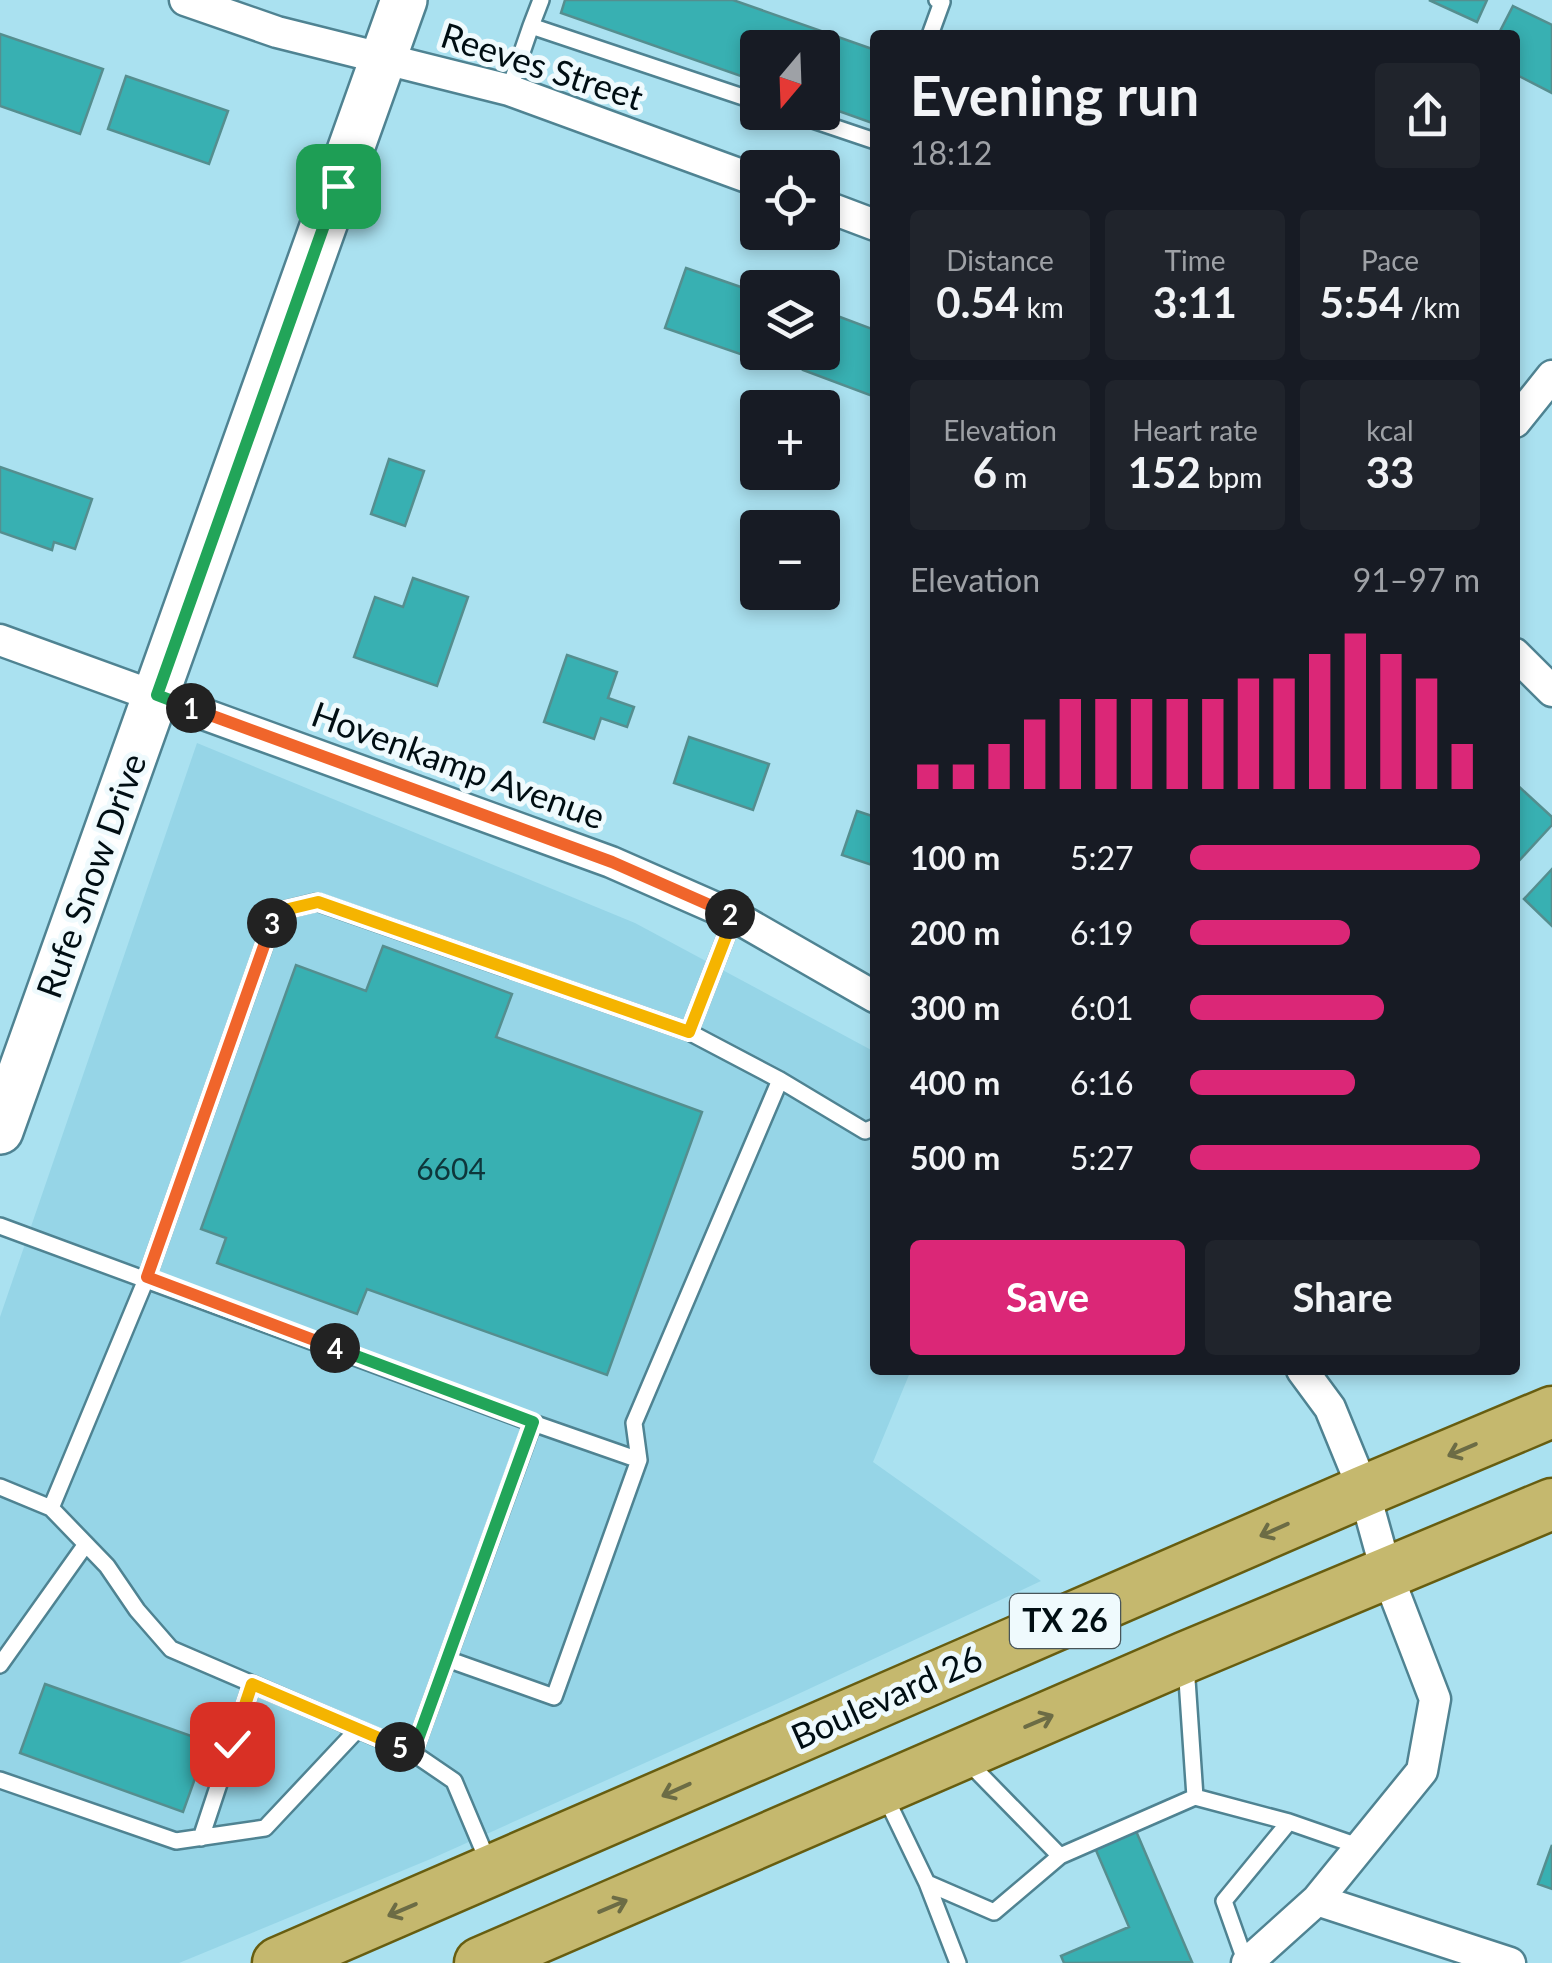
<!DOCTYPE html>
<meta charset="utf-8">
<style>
:root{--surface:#171b24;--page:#20242c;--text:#f1f3f6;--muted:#9ea1a6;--accent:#db2777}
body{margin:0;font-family:Lato,sans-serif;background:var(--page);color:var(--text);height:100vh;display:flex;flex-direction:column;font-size:38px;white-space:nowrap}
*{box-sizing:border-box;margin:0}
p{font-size:32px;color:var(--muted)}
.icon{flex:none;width:55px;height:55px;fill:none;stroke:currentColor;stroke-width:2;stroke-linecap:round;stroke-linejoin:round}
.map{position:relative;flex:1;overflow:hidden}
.details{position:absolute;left:870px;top:30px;width:650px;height:1345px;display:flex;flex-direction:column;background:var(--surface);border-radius:10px;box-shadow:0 5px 15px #0003}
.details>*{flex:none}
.needle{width:65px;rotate:199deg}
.controls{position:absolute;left:740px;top:30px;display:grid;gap:20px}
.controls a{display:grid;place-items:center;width:100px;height:100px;border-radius:10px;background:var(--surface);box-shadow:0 5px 15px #0003;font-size:50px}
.pin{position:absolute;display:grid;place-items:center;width:85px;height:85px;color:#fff;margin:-42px;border-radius:20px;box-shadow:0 5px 15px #0006}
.km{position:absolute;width:50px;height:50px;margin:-25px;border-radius:50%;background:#222;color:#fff;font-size:28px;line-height:50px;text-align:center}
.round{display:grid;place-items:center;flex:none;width:105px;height:105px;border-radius:10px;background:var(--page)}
.headline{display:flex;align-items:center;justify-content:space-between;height:170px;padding:0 40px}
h1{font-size:55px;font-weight:700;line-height:75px}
.stats{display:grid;grid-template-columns:repeat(3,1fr);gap:15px;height:170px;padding:10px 40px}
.stats div{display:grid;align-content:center;border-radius:10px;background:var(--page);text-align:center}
.stats b{font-size:42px;font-weight:700}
.stats small{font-size:28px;font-weight:400}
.stats p{font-size:28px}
.chart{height:280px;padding:20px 40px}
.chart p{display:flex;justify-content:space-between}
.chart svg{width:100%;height:180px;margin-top:10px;stroke:var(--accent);stroke-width:6}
.primary-button{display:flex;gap:20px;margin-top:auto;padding:20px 40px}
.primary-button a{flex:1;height:115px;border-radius:10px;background:var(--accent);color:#fff;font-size:40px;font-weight:700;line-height:115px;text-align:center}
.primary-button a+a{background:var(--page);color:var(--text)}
ul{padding:0 40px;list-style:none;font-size:32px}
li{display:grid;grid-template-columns:160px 120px 1fr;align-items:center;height:75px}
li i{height:25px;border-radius:12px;background:var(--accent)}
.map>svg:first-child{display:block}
.built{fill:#96d5e7}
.building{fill:#38b0b2;stroke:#558e8f;stroke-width:2.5}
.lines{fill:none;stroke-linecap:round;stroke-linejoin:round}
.lane-casing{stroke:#4f8392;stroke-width:20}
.street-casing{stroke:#4f8392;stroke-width:35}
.secondary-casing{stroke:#4f8392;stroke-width:50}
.primary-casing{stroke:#675d10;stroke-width:55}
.lane{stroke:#fff;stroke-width:15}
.street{stroke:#fff;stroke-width:30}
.secondary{stroke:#fff;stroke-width:45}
.primary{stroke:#c5b86e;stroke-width:50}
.oneway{stroke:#6c6c45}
.split-1-casing{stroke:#fff;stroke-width:20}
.split-2-casing{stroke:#fff;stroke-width:20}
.split-3-casing{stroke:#fff;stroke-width:20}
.split-4-casing{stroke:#fff;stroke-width:20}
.split-5-casing{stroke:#fff;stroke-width:20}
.split-6-casing{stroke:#fff;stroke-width:20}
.split-1{stroke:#22a559;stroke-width:12}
.split-2{stroke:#f0652b;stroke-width:12}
.split-3{stroke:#f5b400;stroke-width:12}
.split-4{stroke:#f0652b;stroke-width:12}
.split-5{stroke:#22a559;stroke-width:12}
.split-6{stroke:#f5b400;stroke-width:12}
.labels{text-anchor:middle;stroke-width:10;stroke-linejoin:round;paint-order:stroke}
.number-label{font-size:30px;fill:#0e363b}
.shield{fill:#effafd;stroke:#485559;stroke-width:2.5}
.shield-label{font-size:32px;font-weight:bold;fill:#000e13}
.street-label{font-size:35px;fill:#000e13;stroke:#effafd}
</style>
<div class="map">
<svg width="1552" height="1963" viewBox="0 0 1552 1963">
<rect width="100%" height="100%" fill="#aae1f0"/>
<path class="built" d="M197,743L635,923L875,1052V1370H911L873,1462L1041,1581L783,1701L433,1858L179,1963H0V1317Z"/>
<path class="building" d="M565,0H733L875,50V124L822,105V48H758V82L561,13Z
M1429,0H1487L1477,22Z
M1513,6L1552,25V93L1515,74V35H1498Z
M0,34L103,69L80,134L0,106Z
M126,76L228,111L209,164L108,129Z
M686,268L758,293V312L743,355L665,328Z
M824,311L875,330V397L803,370L809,352H822Z
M389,459L424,471L405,526L371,514Z
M0,467L92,499L75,549L54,542L52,550L0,532Z
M413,578L468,597L437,686L354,657L375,597L403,607Z
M567,655L617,672L608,698L634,707L627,727L601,718L594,739L544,722Z
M689,737L769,764L753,810L674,783Z
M1515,783L1552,817V825L1517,863Z
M857,811L875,817V866L842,855Z
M1552,869V926L1524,899Z
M383,946L512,994L496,1037L702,1112L607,1375L367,1289L357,1314L217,1263L226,1238L201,1229L296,965L366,991Z
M45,1684L208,1742L183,1812L20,1753Z
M1136,1831L1192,1962L1064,1963L1061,1956L1129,1927L1095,1848Z
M1552,1845V1889L1538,1884Z"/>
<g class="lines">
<g class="lane-casing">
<path id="lane" d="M541,0L531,26L758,102
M930,35L942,2L937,0
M509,90L531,26
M789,112L875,141
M734,916L689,1032L780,1080
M0,1226L533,1423L413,1753
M533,1423L639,1460L634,1423L780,1080L865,1131L875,1127
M0,1487L51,1508L107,1566L137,1610L171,1649L413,1753L454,1781L489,1864
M51,1508L147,1277L276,912L317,902L689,1032
M447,1659L554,1697L639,1460
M0,1665L86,1544
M1186,1665L1195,1797L1289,1822L1361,1847
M967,1761L1060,1856L1195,1797
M0,1780L176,1841L265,1828L358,1729
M885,1796L927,1883L994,1912L1060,1856
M201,1838L252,1684
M927,1883L958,1963
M1246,1963L1224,1901L1289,1822"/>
</g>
<g class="street-casing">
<path id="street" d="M185,0L277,32L509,90L758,181
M822,205L875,225
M1515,422L1552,376
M0,640L611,862L734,916L875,997
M1515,654L1552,691
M1317,1900L1510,1963
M1247,1963L1317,1900L1422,1771L1435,1699L1387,1574L1364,1491L1330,1408L1302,1370"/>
</g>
<g class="secondary-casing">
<path id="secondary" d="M0,1131L404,0"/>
</g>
<g class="primary-casing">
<path id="primary" d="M278,1963L1364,1491L1552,1412
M480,1963L1186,1657L1552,1504"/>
</g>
<use href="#lane" class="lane"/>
<use href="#street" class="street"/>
<use href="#secondary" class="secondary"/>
<use href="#primary" class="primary"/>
</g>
<defs><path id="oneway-shaft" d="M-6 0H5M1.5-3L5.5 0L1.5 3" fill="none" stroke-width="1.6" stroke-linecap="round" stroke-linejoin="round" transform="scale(2.5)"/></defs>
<g class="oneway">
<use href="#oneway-shaft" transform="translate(1462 1450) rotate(157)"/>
<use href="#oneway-shaft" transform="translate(1274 1530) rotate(156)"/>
<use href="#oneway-shaft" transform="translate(1039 1721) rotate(-23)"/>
<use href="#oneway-shaft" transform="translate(676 1790) rotate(156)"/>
<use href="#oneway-shaft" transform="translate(613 1906) rotate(-23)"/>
<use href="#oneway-shaft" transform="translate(402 1910) rotate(157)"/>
</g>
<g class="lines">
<g class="split-1-casing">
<path id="split-1" d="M191,708L157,695L338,186"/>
</g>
<g class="split-2-casing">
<path id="split-2" d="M191,708L612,862L730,914"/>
</g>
<g class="split-3-casing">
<path id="split-3" d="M272,923L276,912L318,902L689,1032L734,916L730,914"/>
</g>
<g class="split-4-casing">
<path id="split-4" d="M272,923L147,1277L335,1348"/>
</g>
<g class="split-5-casing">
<path id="split-5" d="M335,1348L533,1422L413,1753L400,1747"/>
</g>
<g class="split-6-casing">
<path id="split-6" d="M232,1744L252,1684L400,1747"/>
</g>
<use href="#split-1" class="split-1"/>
<use href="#split-2" class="split-2"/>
<use href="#split-3" class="split-3"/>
<use href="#split-4" class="split-4"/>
<use href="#split-5" class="split-5"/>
<use href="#split-6" class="split-6"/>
</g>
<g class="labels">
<g class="number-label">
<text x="451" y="1180">6604</text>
</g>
<rect class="shield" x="1010" y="1594" width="110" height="54" rx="8"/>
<g class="shield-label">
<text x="1065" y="1632">TX 26</text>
</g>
<g class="street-label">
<text transform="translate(542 67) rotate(18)" y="12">Reeves Street</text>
<text transform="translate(458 766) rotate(20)" y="12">Hovenkamp Avenue</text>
<text transform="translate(92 876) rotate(-70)" y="12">Rufe Snow Drive</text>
<text transform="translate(887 1698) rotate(-24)" y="12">Boulevard 26</text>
</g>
</g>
</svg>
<div class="controls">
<a><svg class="needle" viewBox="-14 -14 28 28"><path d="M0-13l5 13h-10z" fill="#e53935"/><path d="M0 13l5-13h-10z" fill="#9ea1a6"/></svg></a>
<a><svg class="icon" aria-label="locate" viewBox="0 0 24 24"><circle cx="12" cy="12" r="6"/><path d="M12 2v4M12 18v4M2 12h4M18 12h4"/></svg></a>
<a><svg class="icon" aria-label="layers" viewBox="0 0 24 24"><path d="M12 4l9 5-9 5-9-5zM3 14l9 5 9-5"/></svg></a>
<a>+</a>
<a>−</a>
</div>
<div class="pin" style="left:338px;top:186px;background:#1e9e55"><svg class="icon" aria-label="arrive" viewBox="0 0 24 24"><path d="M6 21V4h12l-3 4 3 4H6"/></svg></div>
<div class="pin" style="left:232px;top:1744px;background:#d93025"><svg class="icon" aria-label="check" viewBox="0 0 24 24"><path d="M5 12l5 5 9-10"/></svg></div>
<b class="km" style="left:191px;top:708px">1</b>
<b class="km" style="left:730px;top:914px">2</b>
<b class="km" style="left:272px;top:923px">3</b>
<b class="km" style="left:335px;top:1348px">4</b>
<b class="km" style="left:400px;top:1747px">5</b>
<section class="details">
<div class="headline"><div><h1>Evening run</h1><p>18:12</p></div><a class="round"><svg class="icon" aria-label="share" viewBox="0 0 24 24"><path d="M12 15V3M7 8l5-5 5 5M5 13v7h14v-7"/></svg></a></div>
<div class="stats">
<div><p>Distance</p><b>0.54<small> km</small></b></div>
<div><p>Time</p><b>3:11</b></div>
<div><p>Pace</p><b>5:54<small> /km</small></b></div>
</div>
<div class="stats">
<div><p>Elevation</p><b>6<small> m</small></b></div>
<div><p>Heart rate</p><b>152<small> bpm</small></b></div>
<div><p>kcal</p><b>33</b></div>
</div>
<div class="chart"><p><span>Elevation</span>91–97 m</p>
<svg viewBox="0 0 160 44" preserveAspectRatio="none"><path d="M5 44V38M15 44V38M25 44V33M35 44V27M45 44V22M55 44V22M65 44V22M75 44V22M85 44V22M95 44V17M105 44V17M115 44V11M125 44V6M135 44V11M145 44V17M155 44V33"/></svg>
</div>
<ul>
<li><b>100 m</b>5:27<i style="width:100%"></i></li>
<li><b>200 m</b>6:19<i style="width:55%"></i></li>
<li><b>300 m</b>6:01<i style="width:67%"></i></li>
<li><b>400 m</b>6:16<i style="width:57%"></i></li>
<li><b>500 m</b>5:27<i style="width:100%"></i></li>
</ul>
<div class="primary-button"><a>Save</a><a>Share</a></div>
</section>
</div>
